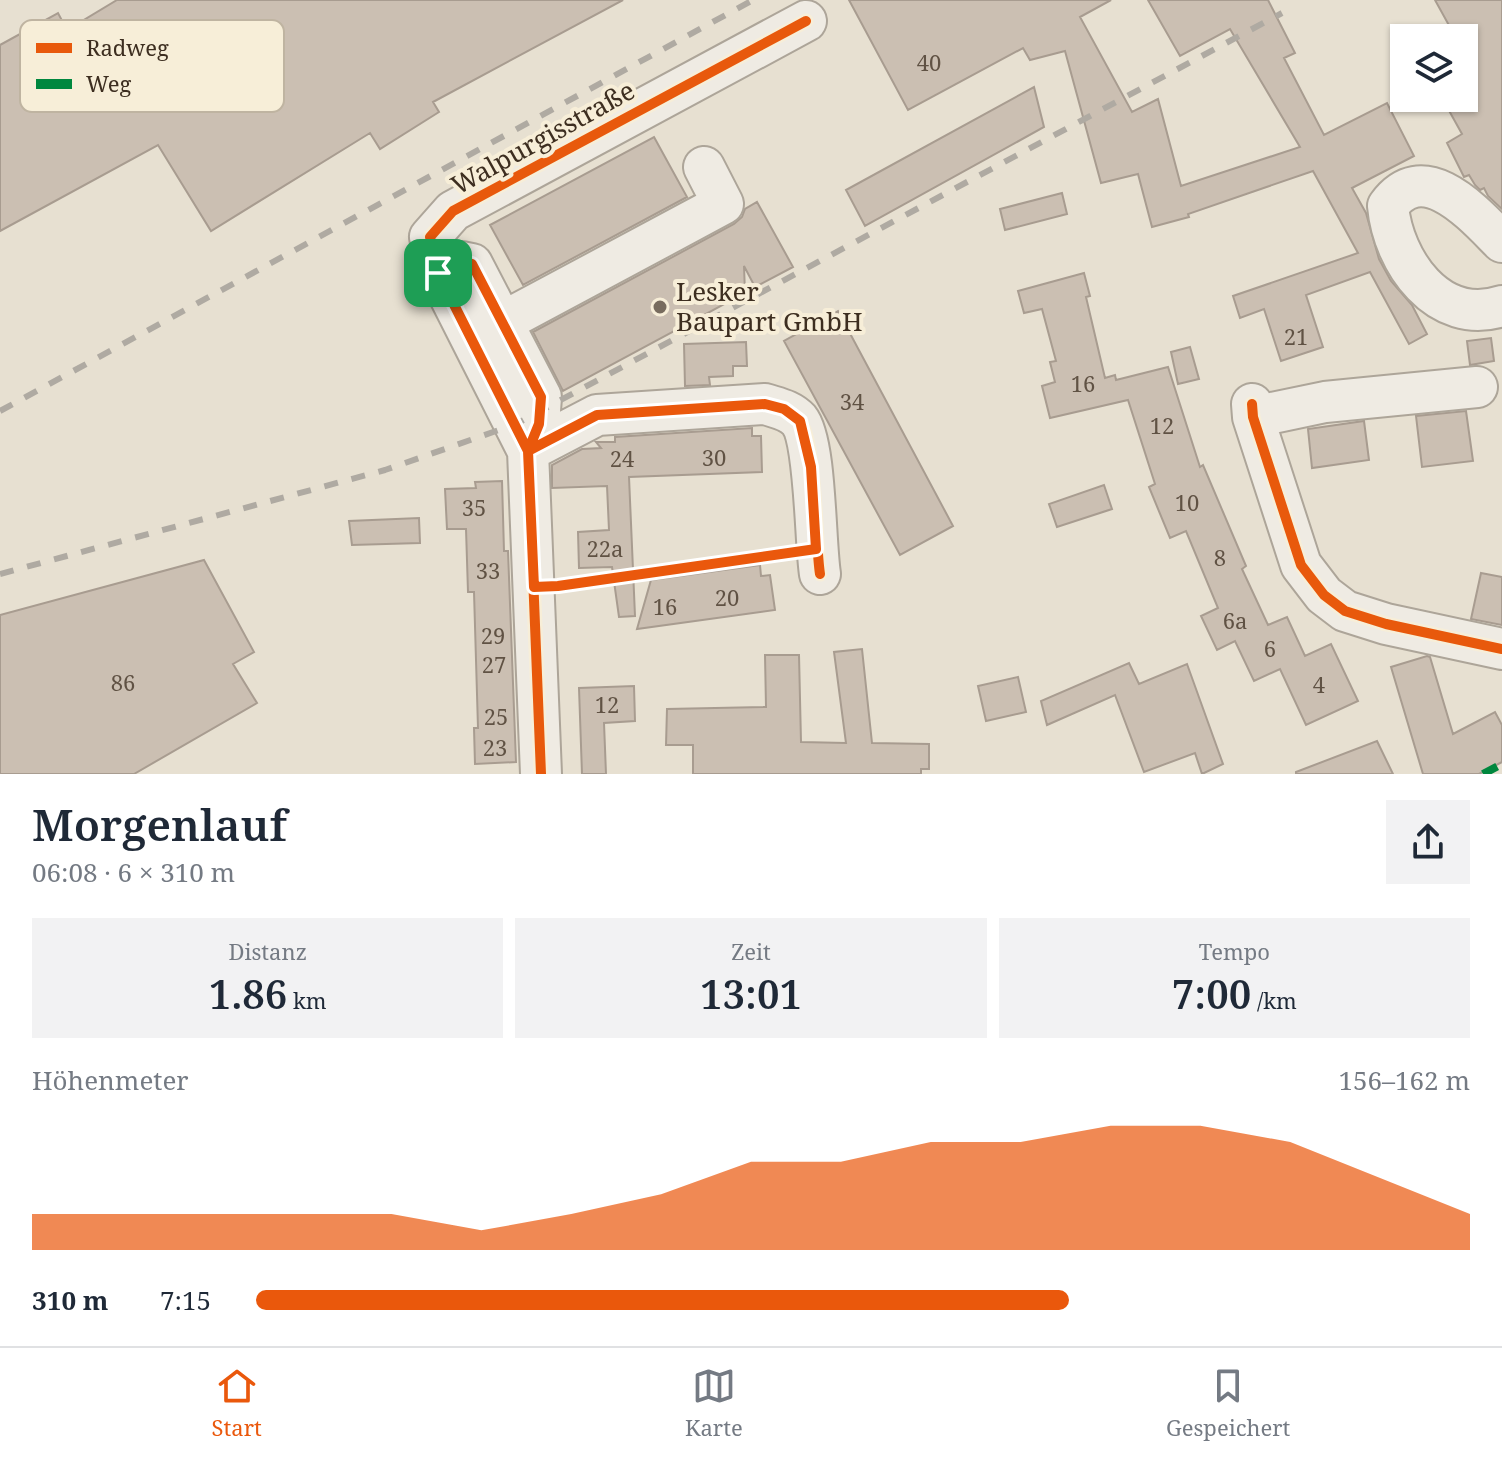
<!DOCTYPE html>
<html lang="de">
<meta charset="utf-8">
<style>
:root{--surface:#fff;--page:#f2f2f3;--text:#1f2937;--muted:#747a83;--line:#e0e1e3;--accent:#ea580c}
body{margin:0;font-family:"Noto Serif",serif;background:var(--page);color:var(--text);height:100vh;display:flex;flex-direction:column;font-size:30px;white-space:nowrap}
*{box-sizing:border-box;margin:0}
p{font-size:26px;color:var(--muted)}
.icon{flex:none;width:44px;height:44px;fill:none;stroke:currentColor;stroke-width:2;stroke-linecap:round;stroke-linejoin:round}
.map{position:relative;height:774px;overflow:hidden}
.drawer{display:flex;flex-direction:column;background:var(--surface);flex:1}
.drawer>*{flex:none}
.fabs{position:absolute;left:1390px;top:24px;display:grid;gap:16px}
.fabs a{display:grid;place-items:center;width:88px;height:88px;border-radius:0px;background:var(--surface);box-shadow:0 2px 6px #0004;font-size:40px}
.pin{position:absolute;display:grid;place-items:center;width:68px;height:68px;color:#fff;margin:-34px;border-radius:16px;box-shadow:0 4px 12px #0006}
.round{display:grid;place-items:center;flex:none;width:84px;height:84px;border-radius:0px;background:var(--page)}
.head{display:flex;align-items:center;justify-content:space-between;height:136px;padding:0 32px}
h1{font-size:44px;font-weight:600;line-height:60px}
.metrics{display:grid;grid-template-columns:repeat(3,1fr);gap:12px;height:136px;padding:8px 32px}
.metrics div{display:grid;align-content:center;border-radius:0px;background:var(--page);text-align:center}
.metrics b{font-size:40px;font-weight:600}
.metrics small{font-size:22px;font-weight:400}
.metrics p{font-size:22px}
.chart{height:224px;padding:16px 32px}
.chart p{display:flex;justify-content:space-between}
.chart svg{width:100%;height:144px;margin-top:8px;fill:var(--accent);opacity:.7}
ul{padding:0 32px;list-style:none;font-size:26px}
li{display:grid;grid-template-columns:128px 96px 1fr;align-items:center;height:60px}
li i{height:20px;border-radius:10px;background:var(--accent)}
.tabs{display:flex;justify-content:space-around;align-items:center;height:112px;border-top:2px solid var(--line);background:var(--surface);font-size:22px;color:var(--muted)}
.tabs a{display:grid;justify-items:center;gap:4px}
.tabs .selected{color:var(--accent)}
.map>svg:first-child{display:block}
.building{fill:#cbbfb2;stroke:#a89c90;stroke-width:2}
.lines{fill:none;stroke-linecap:round;stroke-linejoin:round}
.minor-casing{stroke:#ada599;stroke-width:44}
.path{stroke:#c8c2b9;stroke-width:5;stroke-dasharray:6 4;stroke-linecap:butt}
.minor{stroke:#efebe3;stroke-width:40}
.rail{stroke:#afaaa2;stroke-width:6;stroke-dasharray:14 14;stroke-linecap:butt}
.quiet{stroke:#00873e;stroke-width:8;stroke-dasharray:16 8;stroke-linecap:butt}
.cycleway-casing{stroke:#f7eed8;stroke-width:15}
.cycleway{stroke:#e8590c;stroke-width:10}
.route-casing{stroke:#fff;stroke-width:16}
.route{stroke:#ea580c;stroke-width:10}
.poi-dot{fill:#786c5e;stroke:#f7eed8;stroke-width:3}
.labels{text-anchor:middle;stroke-width:8;stroke-linejoin:round;paint-order:stroke}
.number-label{font-size:22px;fill:#605244}
.street-label{font-size:26px;fill:#3d2e20;stroke:#f7eed8}
.poi-label{font-size:26px;fill:#3d2e20;stroke:#f7eed8;text-anchor:start}
.key{fill:#f7eed8;stroke:#bfb4a1;stroke-width:2}
.key-label{font-size:22px;fill:#3d2e20}
</style>
<div class="map">
<svg width="1502" height="774" viewBox="0 0 1502 774">
<rect width="100%" height="100%" fill="#e7e0d1"/>
<path class="building" d="M117,0H623L433,102L439,112L380,149L370,133L211,231L158,145L0,231V45L58,13L67,30Z
M849,0H1111L1080,17L1132,112L1158,99L1181,186L1300,147L1230,29L1180,56L1148,0H1268L1295,53L1284,58L1324,135L1387,103L1414,156L1352,188L1366,213L1379,259L1391,281L1412,305L1427,334L1409,344L1370,272L1306,295L1323,347L1281,361L1264,309L1240,318L1233,296L1358,253L1313,171L1188,214L1189,217L1152,227L1138,174L1101,183L1065,51L1030,60L1023,48L908,110Z
M1435,0H1502V209L1488,196L1484,188L1480,190L1475,185L1469,175L1464,177L1447,143L1462,134L1442,98H1464V38H1456Z
M1034,87L1044,127L865,226L846,190Z
M654,137L687,197L523,285L490,225Z
M1062,193L1067,214L1005,230L1000,209Z
M757,202L793,267L755,287L744,266L745,293L563,391L533,332L734,224L742,217L745,209Z
M1084,273L1090,296L1086,297L1105,378L1115,375L1116,380L1168,367L1200,467L1203,465L1246,566L1242,569L1268,625L1287,617L1305,656L1331,644L1358,701L1306,725L1280,669L1254,681L1235,641L1217,650L1201,616L1218,608L1186,531L1170,538L1149,487L1155,484L1128,400L1050,418L1042,386L1055,382L1050,362L1056,361L1042,309L1024,313L1018,291Z
M838,311L953,526L900,555L784,341Z
M1491,338L1494,361L1470,365L1467,341Z
M746,342L747,366H733V376L709,377L710,385L685,386L684,344Z
M1190,347L1199,379L1178,384L1171,352Z
M1466,411L1473,461L1422,467L1416,416Z
M1364,421L1369,460L1312,468L1308,429Z
M752,428V436H761L762,472L629,477L635,616L619,617L612,567L579,568L578,532L609,530L607,486L552,488V465L582,449L601,448L596,442H615V437Z
M502,481L504,551H508L516,762L475,764L474,728H478L474,592H468L466,529H447L445,489L476,488L475,482Z
M1104,485L1112,509L1057,527L1049,504Z
M419,518L420,543L352,545L349,521Z
M204,560L254,652L233,664L257,703L134,774H0V615Z
M760,565L761,576L770,575L775,610L637,629L651,580Z
M1481,573L1502,577V625L1471,619Z
M862,649L872,743L929,744V769H921V774H693V745H666L667,709L766,707L765,655H799L801,742L846,743L834,652Z
M1427,656L1430,657L1453,734L1495,712L1502,725V762L1479,774H1423L1391,667Z
M1129,663L1139,684L1187,664L1223,764L1202,774L1195,753L1144,772L1115,695L1047,725L1041,701Z
M1018,677L1026,712L986,721L978,686Z
M634,686L635,721L604,723L606,774H582L579,688Z
M1377,741L1393,774H1296V772Z"/>
<g class="lines">
<g class="minor-casing">
<path id="minor" d="M1502,242C1474,214 1424,156 1388,206C1393,261 1438,327 1502,306
M438,273L462,262L472,264L541,397L539,424L528,451
M503,322L723,204L704,167
M1252,404L1253,417L1301,565L1324,595L1345,611L1386,624L1502,649
M1253,417L1325,402L1477,387
M528,451L597,415L765,404C777,408 790,410 799,420C816,441 815,543 820,574
M541,774L528,451L438,273L430,237L453,211L806,21"/>
</g>
<path class="path" d="M563,585L787,554"/>
<use href="#minor" class="minor"/>
<path class="rail" d="M0,411L753,0
M0,574L385,470L516,424L1282,13"/>
<path class="quiet" d="M1483,774L1502,764"/>
<g class="cycleway-casing">
<path id="cycleway" d="M1252,404L1253,417L1301,565L1324,595L1345,611L1386,624L1502,649
M528,451L597,415L765,404C777,408 790,410 799,420C816,441 815,543 820,574
M541,774L528,451L438,273L430,237L453,211L806,21"/>
</g>
<use href="#cycleway" class="cycleway"/>
</g>
<g class="lines">
<g class="route-casing">
<path id="route" d="M438,273L528,451L534,587L558,586L816,549L811,467L800,421L784,409L765,404L597,415L528,451L539,424L541,397L472,264L462,262L438,273"/>
</g>
<use href="#route" class="route"/>
</g>
<circle class="poi-dot" cx="660" cy="307" r="8"/>
<g class="labels">
<g class="number-label">
<text x="929" y="71">40</text>
<text x="1296" y="345">21</text>
<text x="1083" y="392">16</text>
<text x="852" y="410">34</text>
<text x="1162" y="434">12</text>
<text x="714" y="466">30</text>
<text x="622" y="467">24</text>
<text x="1187" y="511">10</text>
<text x="474" y="516">35</text>
<text x="605" y="557">22a</text>
<text x="1220" y="566">8</text>
<text x="488" y="579">33</text>
<text x="727" y="606">20</text>
<text x="665" y="615">16</text>
<text x="1235" y="629">6a</text>
<text x="493" y="644">29</text>
<text x="1270" y="657">6</text>
<text x="494" y="673">27</text>
<text x="123" y="691">86</text>
<text x="1319" y="693">4</text>
<text x="607" y="713">12</text>
<text x="496" y="725">25</text>
<text x="495" y="756">23</text>
</g>
<g class="street-label">
<text transform="translate(543 138) rotate(-29)" y="9">Walpurgisstraße</text>
</g>
<g class="poi-label">
<text x="676" y="301">Lesker<tspan x="676" dy="30">Baupart GmbH</tspan></text>
</g>
</g>
<rect x="20" y="20" width="264" height="92" rx="12" class="key"/>
<rect x="36" y="43" width="36" height="10" fill="#e8590c"/>
<rect x="36" y="79" width="36" height="10" fill="#00873e"/>
<g class="key-label">
<text x="86" y="56">Radweg</text>
<text x="86" y="92">Weg</text>
</g>
</svg>
<div class="fabs">
<a><svg class="icon" aria-label="layers" viewBox="0 0 24 24"><path d="M12 4l9 5-9 5-9-5zM3 14l9 5 9-5"/></svg></a>
</div>
<div class="pin" style="left:438px;top:273px;background:#1e9e55"><svg class="icon" aria-label="arrive" viewBox="0 0 24 24"><path d="M6 21V4h12l-3 4 3 4H6"/></svg></div>
</div>
<section class="drawer">
<div class="head"><div><h1>Morgenlauf</h1><p>06:08 · 6 × 310 m</p></div><a class="round"><svg class="icon" aria-label="share" viewBox="0 0 24 24"><path d="M12 15V3M7 8l5-5 5 5M5 13v7h14v-7"/></svg></a></div>
<div class="metrics">
<div><p>Distanz</p><b>1.86<small> km</small></b></div>
<div><p>Zeit</p><b>13:01</b></div>
<div><p>Tempo</p><b>7:00<small> /km</small></b></div>
</div>
<div class="chart"><p><span>Höhenmeter</span>156–162 m</p>
<svg viewBox="0 0 160 44" preserveAspectRatio="none"><path d="M0 44V33L10 33L20 33L30 33L40 33L50 38L60 33L70 27L80 17L90 17L100 11L110 11L120 6L130 6L140 11L150 22L160 33V44z"/></svg>
</div>
<ul>
<li><b>310 m</b>7:15<i style="width:67%"></i></li>
</ul>
</section>
<nav class="tabs">
<a class="selected"><svg class="icon" aria-label="home" viewBox="0 0 24 24"><path d="M3 11l9-7 9 7M6 9v11h12V9"/></svg>Start</a>
<a><svg class="icon" aria-label="map" viewBox="0 0 24 24"><path d="M3 6l6-2 6 2 6-2v14l-6 2-6-2-6 2zM9 4v14M15 6v14"/></svg>Karte</a>
<a><svg class="icon" aria-label="saved" viewBox="0 0 24 24"><path d="M7 4h10v16l-5-4-5 4z"/></svg>Gespeichert</a>
</nav>
